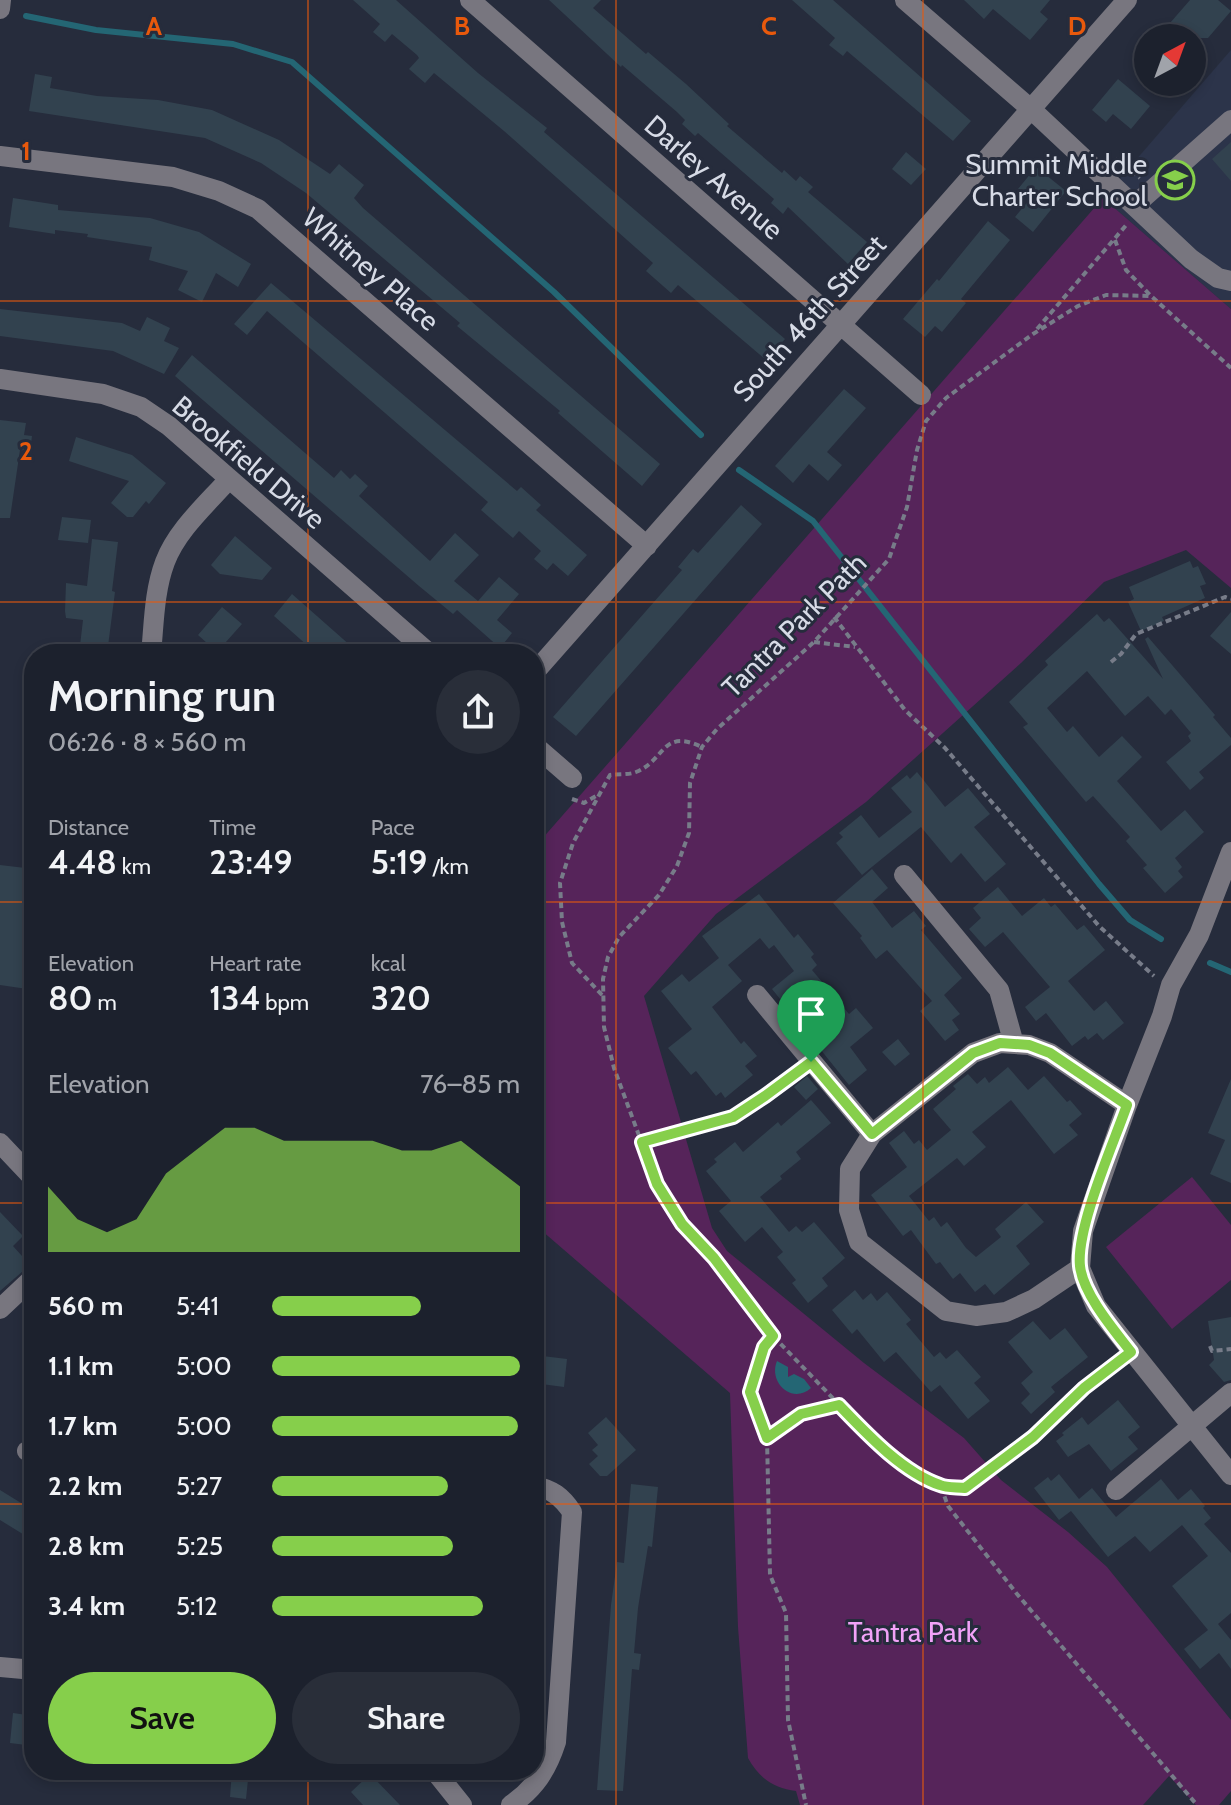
<!DOCTYPE html>
<meta charset="utf-8">
<style>
:root{--surface:#1c212d;--page:#292e39;--text:#f1f3f6;--muted:#a0a3aa;--line:#3a3e49;--accent:#86cf4b}
body{margin:0;font-family:Cabin,sans-serif;background:var(--page);color:var(--text);height:100vh;display:flex;flex-direction:column;font-size:30px;white-space:nowrap}
*{box-sizing:border-box;margin:0}
p{font-size:26px;color:var(--muted)}
.icon{flex:none;width:44px;height:44px;fill:none;stroke:currentColor;stroke-width:2;stroke-linecap:round;stroke-linejoin:round}
.map{position:relative;flex:1;overflow:hidden}
.drawer{position:absolute;left:24px;top:644px;width:520px;height:1136px;display:flex;flex-direction:column;background:var(--surface);border-radius:32px;box-shadow:0 4px 12px #0003,0 0 0 2px var(--line)}
.drawer>*{flex:none}
.needle{width:52px;rotate:41deg}
.controls{position:absolute;left:1134px;top:24px;display:grid;gap:16px}
.controls a{display:grid;place-items:center;width:72px;height:72px;border-radius:50%;background:var(--surface);box-shadow:0 4px 12px #0003,0 0 0 2px var(--line);font-size:40px}
.pin{position:absolute;display:grid;place-items:center;width:68px;height:68px;color:#fff;margin:-82px -34px;border-radius:50% 50% 50% 0;rotate:-45deg;box-shadow:0 0 8px #0007}
.pin .icon{rotate:45deg}
.round{display:grid;place-items:center;flex:none;width:84px;height:84px;border-radius:42px;background:var(--page)}
.headline{display:flex;align-items:center;justify-content:space-between;height:136px;padding:0 24px}
h1{font-size:44px;font-weight:600;line-height:60px}
.metrics{display:grid;grid-template-columns:repeat(3,1fr);gap:12px;height:136px;padding:8px 24px}
.metrics div{display:grid;align-content:center}
.metrics b{font-size:34px;font-weight:600}
.metrics small{font-size:22px;font-weight:400}
.metrics p{font-size:22px}
.chart{height:224px;padding:16px 24px}
.chart p{display:flex;justify-content:space-between}
.chart svg{width:100%;height:144px;margin-top:8px;fill:var(--accent);opacity:.7}
.action{display:flex;gap:16px;margin-top:auto;padding:16px 24px}
.action a{flex:1;height:92px;border-radius:48px;background:var(--accent);color:#111;font-size:32px;font-weight:600;line-height:92px;text-align:center}
.action a+a{background:var(--page);color:var(--text)}
ul{padding:0 24px;list-style:none;font-size:26px}
li{display:grid;grid-template-columns:128px 96px 1fr;align-items:center;height:60px}
li i{height:20px;border-radius:10px;background:var(--accent)}
.map>svg:first-child{display:block}
.built{fill:#2c344a}
.green{fill:#56245a}
.water{fill:#246674}
.lines{fill:none;stroke-linecap:round;stroke-linejoin:round}
.stream{stroke:#246674;stroke-width:6}
.building{fill:#32424f}
.path{stroke:#777c89;stroke-width:4;stroke-dasharray:6 4;stroke-linecap:butt}
.minor{stroke:#78767f;stroke-width:20}
.route-casing{stroke:#fff;stroke-width:16}
.route{stroke:#86cf4b;stroke-width:10}
.grid{fill:none;stroke:#e8590c;stroke-width:2;stroke-opacity:0.55}
.labels{text-anchor:middle;stroke-width:6;stroke-linejoin:round;paint-order:stroke}
.poi-label{font-size:28px;fill:#d7dbe6;stroke:#262c3c;text-anchor:end}
.street-label{font-size:28px;fill:#d7dbe6;stroke:#262c3c}
.park-label{font-size:28px;fill:#f1a2f8;stroke:#262c3c}
.grid-label{font-size:26px;text-anchor:middle;font-weight:bold;fill:#e8590c;stroke:#262c3c;stroke-width:6;stroke-linejoin:round;paint-order:stroke}
</style>
<div class="map">
<svg width="1231" height="1805" viewBox="0 0 1231 1805">
<rect width="100%" height="100%" fill="#262c3c"/>
<path class="built" d="M1231,50V309L1103,198Z"/>
<path class="green" d="M1103,198L1231,309V588L1186,550L1104,582L1021,663L866,802L716,914L644,996L712,1228L727,1251L864,1363L964,1438L1001,1480L1068,1532L1107,1567L1231,1720V1791L1219,1805H1196L1169,1776L1143,1805H800L796,1791C773,1788 759,1778 748,1758L738,1627L730,1393L534,1224V848Z
M1192,1177L1231,1225V1280L1172,1329L1106,1247Z"/>
<path class="water" d="M777,1361L788,1367V1377L794,1374L804,1379L811,1388C792,1405 768,1382 777,1361Z"/>
<g class="lines">
<path class="stream" d="M26,16L96,30L233,44L292,62L554,292L701,435
M739,470L813,521L1099,884L1130,920L1161,939
M1210,963L1231,972"/>
</g>
<path class="building" d="M353,0H396L478,73L547,128L544,132L785,339L766,360L678,285L671,293L646,271L653,263L504,131L434,73L425,83L409,69L419,58L417,55L392,34L385,42L373,32L380,24Z
M549,0H601L593,8L646,54L648,52L686,84L729,124L727,126L782,173L784,170L796,181L800,176L813,187L808,192L867,242L848,264L788,207L783,214L771,203L774,199L698,133L695,136L682,124L685,120L677,112L622,65L621,67Z
M792,0H833L971,121L953,141L847,51L843,56L829,45L835,38Z
M964,0H1050L1040,12L1048,19L1030,40L993,9L984,19Z
M1190,0H1218L1231,11L1208,38H1157Z
M35,74L52,77L50,88L97,96L158,100L212,110L279,140L330,174L339,164L364,185L354,198L363,208L660,464L642,486L558,413L560,411L457,326L460,323L306,193L261,163L205,138L29,111Z
M1118,79L1150,106L1131,129L1113,114L1106,122L1092,110Z
M1231,142V181L1212,159Z
M906,152L926,169L911,185L892,169Z
M1036,167L1066,191L1033,232L1015,217L1030,199L1018,189Z
M13,198L58,205V210L150,218L199,232L251,264L238,287L216,273L202,302L178,290L188,271L149,260L152,247L87,237L88,234L55,230V234L9,227Z
M988,221L1010,240L961,299L966,303L942,332L935,326L925,337L903,319L937,279L939,281Z
M271,283L517,491L521,487L541,505L536,510L587,555L568,576L553,563L547,570L534,559L541,551L519,531L513,538L481,510L488,502L267,311L247,335L234,324Z
M0,309L122,323L140,331L147,317L170,328L164,341L179,348L164,374L113,351L0,336Z
M192,355L334,478L341,470L350,479L355,474L368,486L359,496L430,561L455,533L479,555L454,581L478,601L499,577L519,594L497,620L512,633L500,648L457,610L453,614L419,586L175,376Z
M844,389L866,408L827,452L842,465L828,481L809,464L793,483L775,466Z
M0,420L26,423L24,435L32,436L30,451L20,450L10,518H0Z
M76,437L132,455L166,483L149,504L146,501L133,517H127L111,503L129,481L69,461Z
M741,505L762,524L576,736L553,717L682,570L678,567L693,549L698,553Z
M62,517L91,520L88,543L58,540Z
M235,536L272,568L262,580L220,574L211,565Z
M92,539L118,542L112,591L115,592L107,654H79L83,620L66,618L65,611L66,583L87,586Z
M1190,561L1193,568L1198,566L1206,584L1200,586L1205,598L1162,617L1164,621L1141,631L1128,602L1134,599L1129,587Z
M292,594L360,654H317L274,616Z
M222,607L242,624L217,652L198,635Z
M1231,612V654L1210,636Z
M1097,614L1104,622L1109,618L1163,679L1145,639L1148,637L1215,715L1213,717L1231,738V745L1199,772L1204,778L1190,790L1166,762L1191,741L1188,736L1191,733L1171,709L1165,715L1148,696L1125,716L1087,671L1047,708L1067,732L1073,726L1099,757L1122,736L1142,757L1117,781L1161,831L1185,810L1204,832L1175,858L1182,867L1178,871L1183,877L1165,893L1143,868L1147,865L1126,841L1130,837L1093,796L1086,802L1023,727L1028,724L1009,702L1048,665L1045,661Z
M917,772L945,807L968,788L990,814L974,827L1006,864L985,882L961,853L951,863L921,827L862,875L836,843L843,837L839,833L861,815L879,838L912,812L891,788L907,775L910,779Z
M0,865L34,869L32,893L34,894V990L0,985Z
M872,869L888,888L872,902L892,928L914,911L926,926L921,930L962,978L944,995L960,1014L952,1020L959,1030L945,1041L920,1011L932,1001L887,950L876,959L860,938L862,936L833,903Z
M998,887L1022,916L1044,898L1051,907L1055,904L1077,930L1084,925L1105,950L1068,981L1094,1011L1106,1001L1124,1023L1103,1040L1097,1033L1088,1040L1085,1036L1072,1046L1046,1013L1036,1021L1025,1007L1050,987L1003,932L985,947L969,929L981,918L973,908Z
M759,894L794,938L798,934L814,954L811,957L817,965L812,970L849,1014L856,1008L873,1028L850,1047L867,1070L849,1085L772,989L794,971L774,945L769,949L760,938L728,965L742,981L712,1007L741,1044L744,1041L757,1056L745,1066L753,1075L725,1098L721,1092L716,1096L696,1071L691,1075L668,1048L692,1029L661,991L682,974L689,982L719,958L702,936Z
M898,1039L910,1054L895,1066L882,1052Z
M1008,1067L1028,1090L1044,1076L1067,1102L1070,1100L1082,1114L1069,1125L1078,1135L1054,1154L1011,1100L972,1132L986,1147L964,1166L957,1158L909,1196L929,1221L934,1217L941,1227L947,1222L966,1248L976,1257L1001,1237L995,1229L1026,1202L1044,1222L1016,1246L1030,1264L994,1295L985,1284L975,1292L960,1273L953,1279L940,1262L936,1264L911,1230L903,1236L871,1195L907,1167L889,1143L904,1131L914,1144L919,1140L927,1150L951,1130L933,1109L956,1089L953,1086L968,1074L977,1084L985,1077L989,1083Z
M807,1076L818,1089L806,1100L794,1087Z
M1231,1079V1183L1210,1174L1225,1140L1208,1133Z
M811,1100L831,1123L796,1152L801,1159L780,1176L782,1179L760,1197L789,1232L796,1226L802,1232L814,1222L845,1258L822,1278L828,1286L808,1303L792,1283L796,1280L777,1257L783,1252L762,1227L745,1242L719,1211L731,1201L706,1171L717,1162L714,1159L735,1142L743,1152L778,1122L781,1126Z
M0,1212L23,1236L13,1246L30,1265L0,1291Z
M855,1290L863,1300L871,1293L877,1301L887,1292L911,1320L906,1324L934,1357L940,1352L946,1359L957,1350L981,1377L974,1383L990,1401L968,1419L940,1385L931,1392L896,1352L884,1362L857,1329L852,1334L832,1310Z
M1231,1317V1380L1224,1382L1209,1365L1214,1360L1208,1321Z
M1033,1321L1050,1340L1065,1328L1088,1357L1051,1387L1055,1392L1031,1414L1021,1403L1030,1394L1021,1383L1033,1372L1008,1342Z
M534,1355L567,1359L564,1387L534,1383Z
M1118,1400L1140,1427L1128,1437L1138,1449L1111,1471L1089,1444L1068,1457L1056,1441L1064,1435L1062,1433L1082,1417L1088,1425Z
M606,1417L636,1450L607,1476H600L589,1464L598,1456L592,1450L598,1445L588,1433Z
M1059,1474L1079,1499L1092,1488L1116,1517L1161,1479L1178,1500L1191,1489L1205,1506L1203,1508L1211,1518L1204,1524L1231,1553V1613L1218,1624L1231,1640V1669L1219,1653L1200,1669L1184,1649L1208,1630L1172,1586L1208,1556L1182,1525L1150,1552L1135,1536L1108,1557L1071,1511L1059,1520L1034,1488L1048,1477L1051,1481Z
M631,1484L658,1487L652,1547L648,1546L638,1608L634,1653L641,1654L639,1670L632,1669L623,1791L597,1790L611,1605L617,1562L624,1563Z
M0,1490L34,1511V1522L26,1536L0,1520Z
M13,1713L34,1716V1746L10,1743Z
M232,1770H249L246,1799L230,1797Z
M370,1774L400,1805H363L351,1792Z"/>
<g class="lines">
<path class="path" d="M1115,159L1140,178
M1115,240L1126,270L1151,296L1231,368
M1037,329L1128,223
M834,617L905,710L945,748L1099,926L1154,976
M814,642L855,647
M1111,662L1121,654L1136,634L1225,597L1231,599
M572,799L584,803L596,796
M602,995L572,963L562,922L560,883L573,843L610,775C618,774 629,775 636,772C666,760 661,728 702,747
M643,1142L733,1117L797,1073
M773,1337L764,1347L750,1392L767,1438L770,1575L786,1613L788,1720L806,1805
M1210,1346L1212,1351L1231,1349
M1116,1363L1084,1388L1033,1437L965,1488L941,1486L919,1474L874,1441L773,1336L714,1258L682,1224L657,1184L614,1068L604,1027L603,979L608,957L619,937L659,895L677,866L689,833L690,783L702,747L717,729L814,642L889,559L907,507L917,450L926,421L946,398L1033,334L1078,306L1106,295L1151,296
M767,1438L801,1414L839,1405
M941,1487L948,1506L1017,1594L1197,1805"/>
<path class="minor" d="M470,0L921,395
M905,0L1032,110L1191,259L1218,278L1231,281
M0,9L1,0
M0,156L173,177L219,191L258,209L647,546
M1135,205L1231,120
M0,379L103,394L141,407L169,426L430,654
M151,654C154,624 154,591 165,562C177,530 207,504 229,479
M534,673L1127,0
M534,745L572,778
M1231,852L1199,935L1171,985L1162,1016L1127,1105L1083,1231L1080,1268L1096,1306L1231,1475
M904,875L999,990L1014,1044
M757,995L872,1134
M0,1143L34,1179
M1080,1268L1034,1299L1006,1312L976,1316L946,1311L859,1242L849,1210L850,1169L872,1134L973,1053L1000,1043L1029,1045L1050,1053L1127,1105
M0,1309L34,1277
M27,1451L34,1454
M1116,1490L1231,1393
M0,1667L34,1670
M434,1770L462,1805
M511,1805C535,1788 547,1770 556,1742L572,1512C562,1497 552,1489 534,1486"/>
</g>
<g class="lines">
<g class="route-casing">
<path id="route" d="M1000,1043L1029,1045L1050,1053L1127,1105C1113,1145 1076,1228 1080,1266C1083,1294 1114,1330 1131,1352L1084,1388L1033,1437L965,1488C957,1487 947,1488 940,1485C902,1472 866,1433 839,1405L801,1414L767,1438L750,1392L764,1347L773,1336L714,1258L682,1224L657,1184L642,1142L733,1117L765,1096L811,1062L872,1134L973,1053Z"/>
</g>
<use href="#route" class="route"/>
</g>
<path class="grid" d="M308,0V654M616,0V1805M923,0V1805M0,301H1231M0,602H1231M0,902H34M534,902H1231M0,1203H34M534,1203H1231M0,1504H34M534,1504H1231M308,1770V1805"/>
<defs>
<g id="school-ring" transform="scale(2)"><circle r="9.5" fill="#262c3c" stroke="#86cf4b" stroke-width="1.5"/><path d="M0-5L7-2L0 1L-7-2ZM-4 1L0 2.5L4 1V4Q0 6-4 4Z" fill="#86cf4b"/></g>
</defs>
<g fill-rule="evenodd">
<use href="#school-ring" x="1175" y="180"/>
</g>
<g class="labels">
<g class="poi-label">
<text x="1147" y="174">Summit Middle<tspan x="1147" dy="32">Charter School</tspan></text>
</g>
<g class="street-label">
<text transform="translate(714 177) rotate(41)" y="10">Darley Avenue</text>
<text transform="translate(371 269) rotate(41)" y="10">Whitney Place</text>
<text transform="translate(809 318) rotate(-48)" y="10">South 46th Street</text>
<text transform="translate(249 462) rotate(40)" y="10">Brookfield Drive</text>
<text transform="translate(794 625) rotate(-45)" y="10">Tantra Park Path</text>
</g>
<g class="park-label">
<text x="913" y="1642">Tantra Park</text>
</g>
</g>
<g class="grid-label">
<text x="154" y="35">A</text>
<text x="462" y="35">B</text>
<text x="769" y="35">C</text>
<text x="1077" y="35">D</text>
<text x="26" y="160">1</text>
<text x="26" y="460">2</text>
</g>
</svg>
<div class="controls">
<a><svg class="needle" viewBox="-14 -14 28 28"><path d="M0-13l5 13h-10z" fill="#e53935"/><path d="M0 13l5-13h-10z" fill="#a0a3aa"/></svg></a>
</div>
<div class="pin" style="left:811px;top:1062px;background:#1e9e55"><svg class="icon" aria-label="arrive" viewBox="0 0 24 24"><path d="M6 21V4h12l-3 4 3 4H6"/></svg></div>
<section class="drawer">
<div class="headline"><div><h1>Morning run</h1><p>06:26 · 8 × 560 m</p></div><a class="round"><svg class="icon" aria-label="share" viewBox="0 0 24 24"><path d="M12 15V3M7 8l5-5 5 5M5 13v7h14v-7"/></svg></a></div>
<div class="metrics">
<div><p>Distance</p><b>4.48<small> km</small></b></div>
<div><p>Time</p><b>23:49</b></div>
<div><p>Pace</p><b>5:19<small> /km</small></b></div>
</div>
<div class="metrics">
<div><p>Elevation</p><b>80<small> m</small></b></div>
<div><p>Heart rate</p><b>134<small> bpm</small></b></div>
<div><p>kcal</p><b>320</b></div>
</div>
<div class="chart"><p><span>Elevation</span>76–85 m</p>
<svg viewBox="0 0 160 44" preserveAspectRatio="none"><path d="M0 44V24L10 34L20 38L30 34L40 20L50 13L60 6L70 6L80 10L90 10L100 10L110 10L120 13L130 13L140 10L150 17L160 24V44z"/></svg>
</div>
<ul>
<li><b>560 m</b>5:41<i style="width:60%"></i></li>
<li><b>1.1 km</b>5:00<i style="width:100%"></i></li>
<li><b>1.7 km</b>5:00<i style="width:99%"></i></li>
<li><b>2.2 km</b>5:27<i style="width:71%"></i></li>
<li><b>2.8 km</b>5:25<i style="width:73%"></i></li>
<li><b>3.4 km</b>5:12<i style="width:85%"></i></li>
</ul>
<div class="action"><a>Save</a><a>Share</a></div>
</section>
</div>
